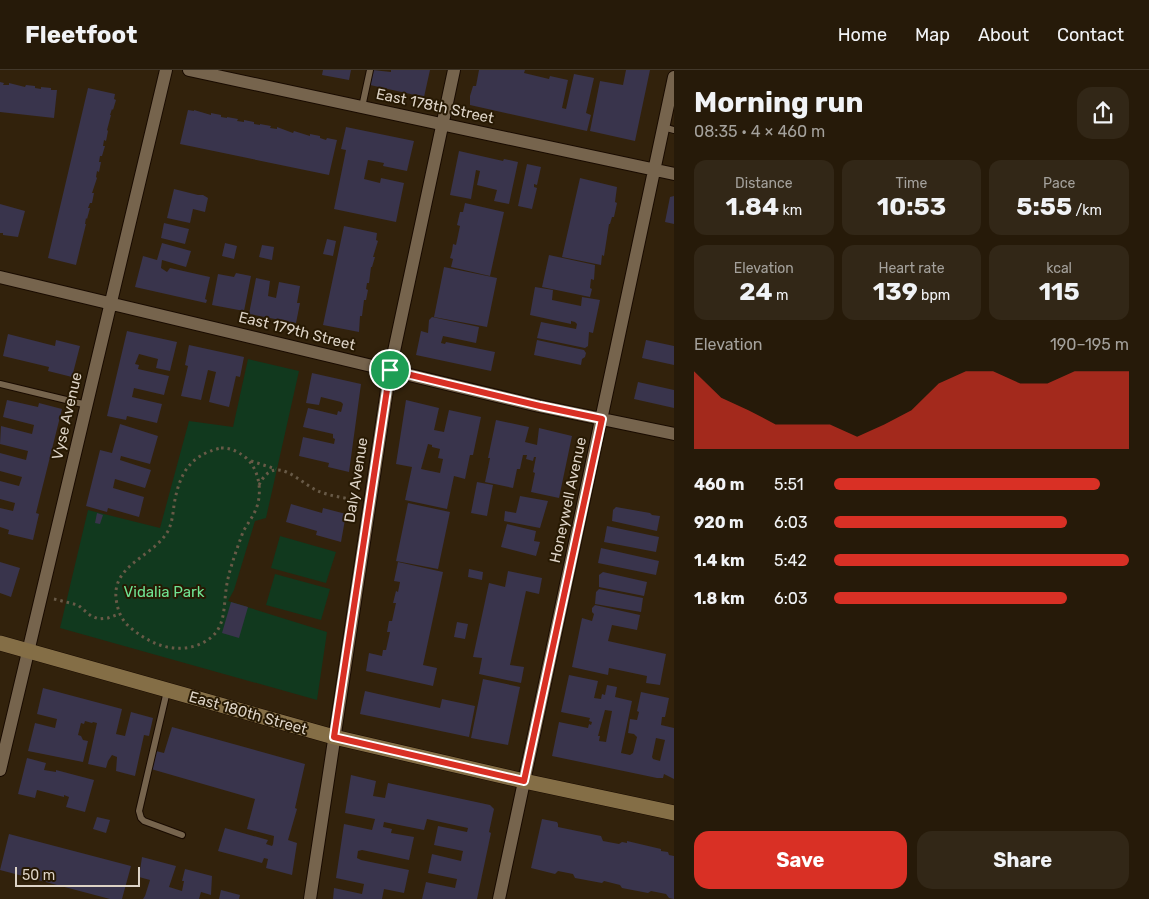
<!DOCTYPE html>
<meta charset="utf-8">
<style>
:root{--surface:#261a09;--page:#322717;--text:#f1f3f6;--muted:#a4a19c;--line:#42382a;--accent:#d93025}
body{margin:0;font-family:Rubik,sans-serif;background:var(--page);color:var(--text);height:100vh;display:flex;flex-direction:column;font-size:19px;white-space:nowrap}
*{box-sizing:border-box;margin:0}
p{font-size:16px;color:var(--muted)}
.icon{flex:none;width:28px;height:28px;fill:none;stroke:currentColor;stroke-width:2;stroke-linecap:round;stroke-linejoin:round}
.map{position:relative;flex:1;overflow:hidden}
.sheet{display:flex;flex-direction:column;background:var(--surface);width:475px}
.sheet>*{flex:none}
.scale{position:absolute;left:15px;bottom:12px;width:125px;box-sizing:border-box;padding-left:5px;border:2px solid #ddd3c6;border-top:0;font-size:14px;line-height:18px;white-space:nowrap;color:#ddd3c6;-webkit-text-stroke:4px #271903;paint-order:stroke}
.pin{position:absolute;display:grid;place-items:center;width:42px;height:42px;color:#fff;margin:-21px;border:2px solid #fff;border-radius:50%;box-shadow:0 1px 5px #0007}
.round{display:grid;place-items:center;flex:none;width:52px;height:52px;border-radius:15px;background:var(--page)}
.headline{display:flex;align-items:center;justify-content:space-between;height:85px;padding:0 20px}
h1{font-size:28px;font-weight:700;line-height:38px}
.metrics{display:grid;grid-template-columns:repeat(3,1fr);gap:8px;height:85px;padding:5px 20px}
.metrics div{display:grid;align-content:center;border-radius:12px;background:var(--page);text-align:center}
.metrics b{font-size:25px;font-weight:700}
.metrics small{font-size:14px;font-weight:400}
.metrics p{font-size:14px}
.chart{height:140px;padding:10px 20px}
.chart p{display:flex;justify-content:space-between}
.chart svg{width:100%;height:90px;margin-top:5px;fill:var(--accent);opacity:.7}
.button{display:flex;gap:10px;margin-top:auto;padding:10px 20px}
.button a{flex:1;height:58px;border-radius:15px;background:var(--accent);color:#fff;font-size:20px;font-weight:700;line-height:58px;text-align:center}
.button a+a{background:var(--page);color:var(--text)}
ul{padding:0 20px;list-style:none;font-size:16px}
li{display:grid;grid-template-columns:80px 60px 1fr;align-items:center;height:38px}
li i{height:12px;border-radius:6px;background:var(--accent)}
header{display:flex;align-items:center;gap:30px;box-sizing:border-box;height:70px;padding:0 25px;background:var(--surface);border-bottom:1px solid var(--line)}
header strong{font-size:24px}
nav{display:flex;gap:28px;margin-inline-start:auto;font-size:18px}
main{display:flex;flex:1;min-height:0}
.map>svg:first-child{display:block}
.green{fill:#11391e}
.building{fill:#39344c;fill-rule:evenodd}
.lines{fill:none;stroke-linecap:round;stroke-linejoin:round}
.service-casing{stroke:#190b00;stroke-width:8}
.minor-casing{stroke:#190b00;stroke-width:14}
.secondary-casing{stroke:#190b00;stroke-width:16}
.path{stroke:#685a47;stroke-width:3;stroke-dasharray:2.5 4;stroke-linecap:butt}
.service{stroke:#76644d;stroke-width:6}
.minor{stroke:#76644d;stroke-width:12}
.secondary{stroke:#846e46;stroke-width:15}
.route-casing{stroke:#fff;stroke-width:10}
.route{stroke:#d93025;stroke-width:6}
.labels{text-anchor:middle;stroke-width:4;stroke-linejoin:round;paint-order:stroke}
.street-label{font-size:15px;fill:#ddd3c6;stroke:#271903}
.park-label{font-size:15px;fill:#70e493;stroke:#271903}
</style>
<header>
<strong>Fleetfoot</strong>
<nav><a>Home</a><a>Map</a><a>About</a><a>Contact</a></nav>
</header>
<main>
<div class="map">
<svg width="674" height="829" viewBox="0 0 674 829">
<rect width="100%" height="100%" fill="#32220c"/>
<path class="green" d="M248,289L299,301L266,448L255,451L234,520L228,531L327,562L317,630L60,558L88,440L160,458L189,351L233,357Z
M280,466L336,482L326,513L271,498Z
M275,504L330,519L321,550L266,535Z"/>
<path class="building" d="M323,0H351L349,10L322,5Z
M373,0L391,2V0H430L424,27L370,15Z
M479,0H525L524,3L549,9L550,6L568,10L562,38L566,39L574,4L594,8L586,43L591,45L587,61L470,35V26L473,16H476Z
M626,0H650L635,71L590,61L600,11L623,15Z
M0,12L4,13L3,15H9V13L25,17L26,15L35,16V18L41,19V17L51,18V20H57L54,48L0,42Z
M88,18L115,24L114,29L116,30L113,40L112,39L110,45H111L107,60L108,61L106,71L104,70L103,76H105L102,86H100L99,92H101L99,102L97,101L96,107L97,108L92,123H94L92,133H90L88,138H90L87,149L86,148L85,154H86L76,195L48,188Z
M188,40L194,41V40L211,45V43L221,45V47L227,48V47L238,49L237,51L244,52V50L254,52V54L260,55V54L271,56L270,58L277,59V57L293,63L294,61L310,66V64L320,66V68L326,70L327,68L337,70L329,105L180,74Z
M346,57L414,71L407,101L383,96L384,93L368,90L364,109L380,113L381,108L404,113L396,152L334,139L346,80L341,79Z
M459,81L503,91L504,89L518,92L509,134L494,131L497,120L477,115L480,101L476,100L471,129L450,125Z
M527,94L541,97L537,115L534,114V117L537,118L532,139L518,136Z
M580,108L617,117L615,132L617,133L614,147H612L610,154H609L604,186L602,185L601,195L562,187Z
M174,119L198,125H203L208,128L205,142L193,139L190,153L167,148Z
M674,126V154L665,152L670,127Z
M465,133L504,142L490,206L451,197L453,189L450,188L452,181L453,174L456,175L460,156L457,155L460,142H463Z
M0,134L25,141L18,167L3,165V163H0Z
M164,153L189,159L185,174L161,168Z
M344,156L377,163L376,170L378,171L373,187H375L372,197H371L369,213H367L366,219L368,220L366,230H364L362,246H360L359,262L323,255Z
M327,169L336,171L333,186L323,184Z
M162,173L191,181L186,197L162,190L161,198L167,202L170,198L210,207L205,229L207,230L206,233L135,217L143,186L157,190Z
M225,173L237,176L234,189L222,186Z
M262,175L274,177L272,190L259,187Z
M549,185L595,195L594,210L591,209L590,218L592,219L590,227L542,217Z
M444,197L497,208L487,257L434,247Z
M236,203L251,206L244,241L212,235L218,204L234,207Z
M256,208L270,211L268,226L276,228L279,212L300,216L297,233H300L296,253L249,244Z
M535,217L553,220L552,230L581,236L582,227L600,230L593,263L589,262L588,276L585,278L537,268L541,252L576,259L577,254L575,252L571,251V254L530,245Z
M432,247L479,257L476,273L443,266L441,273L445,274L446,272L495,282L491,301L416,285L421,261L428,263L429,250Z
M127,261L177,272L170,301L156,298L158,289L139,284L135,294L139,295L138,299L169,306L164,325L134,318L132,327L162,334L157,353L127,346L126,350L107,346Z
M8,264L55,276L56,270L80,276L72,307L48,301L49,297L3,286Z
M537,270L584,280L586,283L585,287L582,289L581,295L534,285Z
M646,270L674,276V295L642,288Z
M189,275L244,287L240,307L236,306L229,337L209,332L216,302L208,300L201,330L181,326L188,296L185,295Z
M312,303L361,314L349,402L328,397L329,393L299,386L303,367L334,374L335,369L333,368V364L303,357L308,338L337,345L338,341L341,342L343,334L341,332L321,327L319,335L306,333Z
M638,312L674,320V338L634,329Z
M7,330L38,337L39,333L62,339L36,443L39,444L33,470L8,464L9,460L0,457V438L13,441L15,433L0,429V411L19,416L22,407L0,401V383L26,390L28,381L0,374L1,356L32,364L34,355L3,347Z
M406,330L439,338L434,360L444,362L449,340L481,347L473,385H470L465,409L454,406L447,439L405,430L412,397L396,394ZM428,374L432,375V377L440,379L438,388L443,389L440,403L421,399Z
M496,350L529,357L525,372L537,375L539,358L572,366L559,428L531,422L535,403L533,402L536,387H534L533,391L526,389L527,385H523L520,399H517L513,418L485,412L490,388H488Z
M120,354L158,366L150,394L121,386L120,390L151,400L145,418L115,409L113,418L144,427L139,447L108,438L107,442L86,436L100,380L112,383Z
M477,412L493,415L487,446L471,443Z
M520,426L548,431L540,458L504,451L505,441L516,443Z
M408,433L450,442L438,499L396,491Z
M291,434L322,443L323,438L346,444L341,472L316,465L317,461L286,452Z
M616,437L650,443L652,445L660,446L657,461L612,451L613,440Z
M97,443L103,445L100,454L95,453Z
M507,454L536,461L534,471L540,472L536,486L501,477Z
M607,456L659,467L656,482L604,472Z
M601,478L659,491L656,505L598,493Z
M0,492L20,498L11,527L0,523Z
M398,492L443,502L423,595L437,598L433,616L366,601L369,583L382,586L383,580H386L390,562H387L389,551H392L396,533H393L396,521L398,522L400,512L394,511Z
M469,499L483,502L482,510L468,507Z
M508,501L542,508L539,524L526,521L510,595L524,597L521,613L479,604L482,588L473,587L489,513L505,517Z
M603,502L647,512L644,526L599,517V505Z
M599,519L643,528L641,542L595,534L596,522Z
M231,532L248,537L239,568L222,563Z
M595,535L640,545L637,560L612,555L608,571L666,584L660,615L646,613L647,606L609,598L608,605L572,597L582,548L592,551L594,544L592,542V538Z
M457,552L468,554L465,569L454,567Z
M569,605L598,611L594,628L601,629L602,624L605,625L607,615L617,617L615,627L632,631L621,683L630,685L633,683L637,667L634,664L628,663L630,649L637,650L639,642L637,641L641,622L669,628L665,647H662L661,655L674,658V709L664,704L663,708H657L552,686L559,652L588,658L589,654L591,655L592,652L589,651L590,648L561,642ZM605,640L612,641L606,672L599,671L600,666H598ZM656,668L665,670L660,691L653,689L652,687Z
M483,609L520,617L508,675L471,668Z
M43,618L122,639L116,664L125,666L131,642L153,648L149,666L144,665L135,706L116,701L117,687L112,685L108,691L106,698L88,694L97,653L93,652L92,653L85,651L84,654L81,653L78,665L81,666L83,670L88,671L83,692L28,681L35,653L55,658L57,649L37,644Z
M365,621L440,638L442,629L475,636L469,667L360,644Z
M172,657L305,694L295,738L297,739L288,770L297,773L292,805L266,798L268,789L264,788L262,793L218,781L225,758L268,770L266,774L272,776L273,774L274,766L247,759L255,729L151,699L156,681L164,683Z
M27,688L46,693L44,700L56,702V700L94,710L85,742L66,737L69,727L64,725V727L37,720L35,728L18,724Z
M351,705L376,711L373,726L385,728L388,713L490,735L494,739L489,762L491,763L477,829H422L426,812L455,818L457,809L428,803L432,784L461,791L462,785L463,781L434,775L438,756L467,762L468,758L427,749L424,760L384,752L383,757L392,759L391,763L414,767L409,790L362,780L358,781L357,788L361,790L409,800L404,823L384,819L382,829H333L334,818L362,824L364,814L336,808L344,754L372,760L375,749L345,743Z
M97,747L110,750L106,763L93,759Z
M542,749L557,752L558,754V757L601,766L603,771L619,774L622,772L627,773V771L661,779V781L668,782L669,785L674,786V829L669,828L666,824L651,821L648,823L622,818L620,815L604,811L602,813L575,808L573,804L558,801L555,804L531,798Z
M9,764L131,796L122,829H110L0,800Z
M142,787L176,796L169,817L182,821L184,811H182L185,799L212,806L211,825L201,822L199,829H143L145,826L150,810L139,807Z
M221,820L240,825L239,829H219Z"/>
<g class="lines">
<g class="service-casing">
<path id="service" d="M362,37L370,0
M663,57L674,60
M0,314L87,335
M167,621L139,741L141,748L144,751L182,765"/>
</g>
<g class="minor-casing">
<path id="minor" d="M189,0L674,104
M0,207L539,336L674,364
M0,700L166,0
M310,829L390,300L454,0
M499,829L674,7"/>
</g>
<g class="secondary-casing">
<path id="secondary" d="M0,573L334,667L524,711L674,743"/>
</g>
<path class="path" d="M221,378C231,378 237,381 245,387C259,398 263,422 256,439C253,447 247,454 243,462C239,473 235,484 232,494C229,503 227,512 226,520C224,534 225,549 217,561C210,571 197,577 184,578C165,580 147,571 132,559C124,553 119,545 117,534C108,495 153,488 168,461C172,453 173,444 174,435C179,405 189,385 221,378Z
M251,391L276,399
M259,415C275,382 298,412 318,421C330,426 344,428 357,430
M54,529L78,535L91,546L99,549L108,548L119,544"/>
<use href="#service" class="service"/>
<use href="#minor" class="minor"/>
<use href="#secondary" class="secondary"/>
</g>
<g class="lines">
<g class="route-casing">
<path id="route" d="M390,300L540,336L602,349L524,711L334,667Z"/>
</g>
<use href="#route" class="route"/>
</g>
<g class="labels">
<g class="street-label">
<text transform="translate(435 36) rotate(12)" y="5">East 178th Street</text>
<text transform="translate(297 261) rotate(14)" y="5">East 179th Street</text>
<text transform="translate(67 346) rotate(-77)" y="5">Vyse Avenue</text>
<text transform="translate(356 410) rotate(-81)" y="5">Daly Avenue</text>
<text transform="translate(568 430) rotate(-78)" y="5">Honeywell Avenue</text>
<text transform="translate(248 643) rotate(16)" y="5">East 180th Street</text>
</g>
<g class="park-label">
<text x="164" y="527">Vidalia Park</text>
</g>
</g>
</svg>
<div class="scale">50 m</div>
<div class="pin" style="left:390px;top:300px;background:#1e9e55"><svg class="icon" aria-label="arrive" viewBox="0 0 24 24"><path d="M6 21V4h12l-3 4 3 4H6"/></svg></div>
</div>
<section class="sheet">
<div class="headline"><div><h1>Morning run</h1><p>08:35 · 4 × 460 m</p></div><a class="round"><svg class="icon" aria-label="share" viewBox="0 0 24 24"><path d="M12 15V3M7 8l5-5 5 5M5 13v7h14v-7"/></svg></a></div>
<div class="metrics">
<div><p>Distance</p><b>1.84<small> km</small></b></div>
<div><p>Time</p><b>10:53</b></div>
<div><p>Pace</p><b>5:55<small> /km</small></b></div>
</div>
<div class="metrics">
<div><p>Elevation</p><b>24<small> m</small></b></div>
<div><p>Heart rate</p><b>139<small> bpm</small></b></div>
<div><p>kcal</p><b>115</b></div>
</div>
<div class="chart"><p><span>Elevation</span>190–195 m</p>
<svg viewBox="0 0 160 44" preserveAspectRatio="none"><path d="M0 44V6L10 19L20 25L30 32L40 32L50 32L60 38L70 32L80 25L90 12L100 6L110 6L120 12L130 12L140 6L150 6L160 6V44z"/></svg>
</div>
<ul>
<li><b>460 m</b>5:51<i style="width:90%"></i></li>
<li><b>920 m</b>6:03<i style="width:79%"></i></li>
<li><b>1.4 km</b>5:42<i style="width:100%"></i></li>
<li><b>1.8 km</b>6:03<i style="width:79%"></i></li>
</ul>
<div class="button"><a>Save</a><a>Share</a></div>
</section>
</main>
